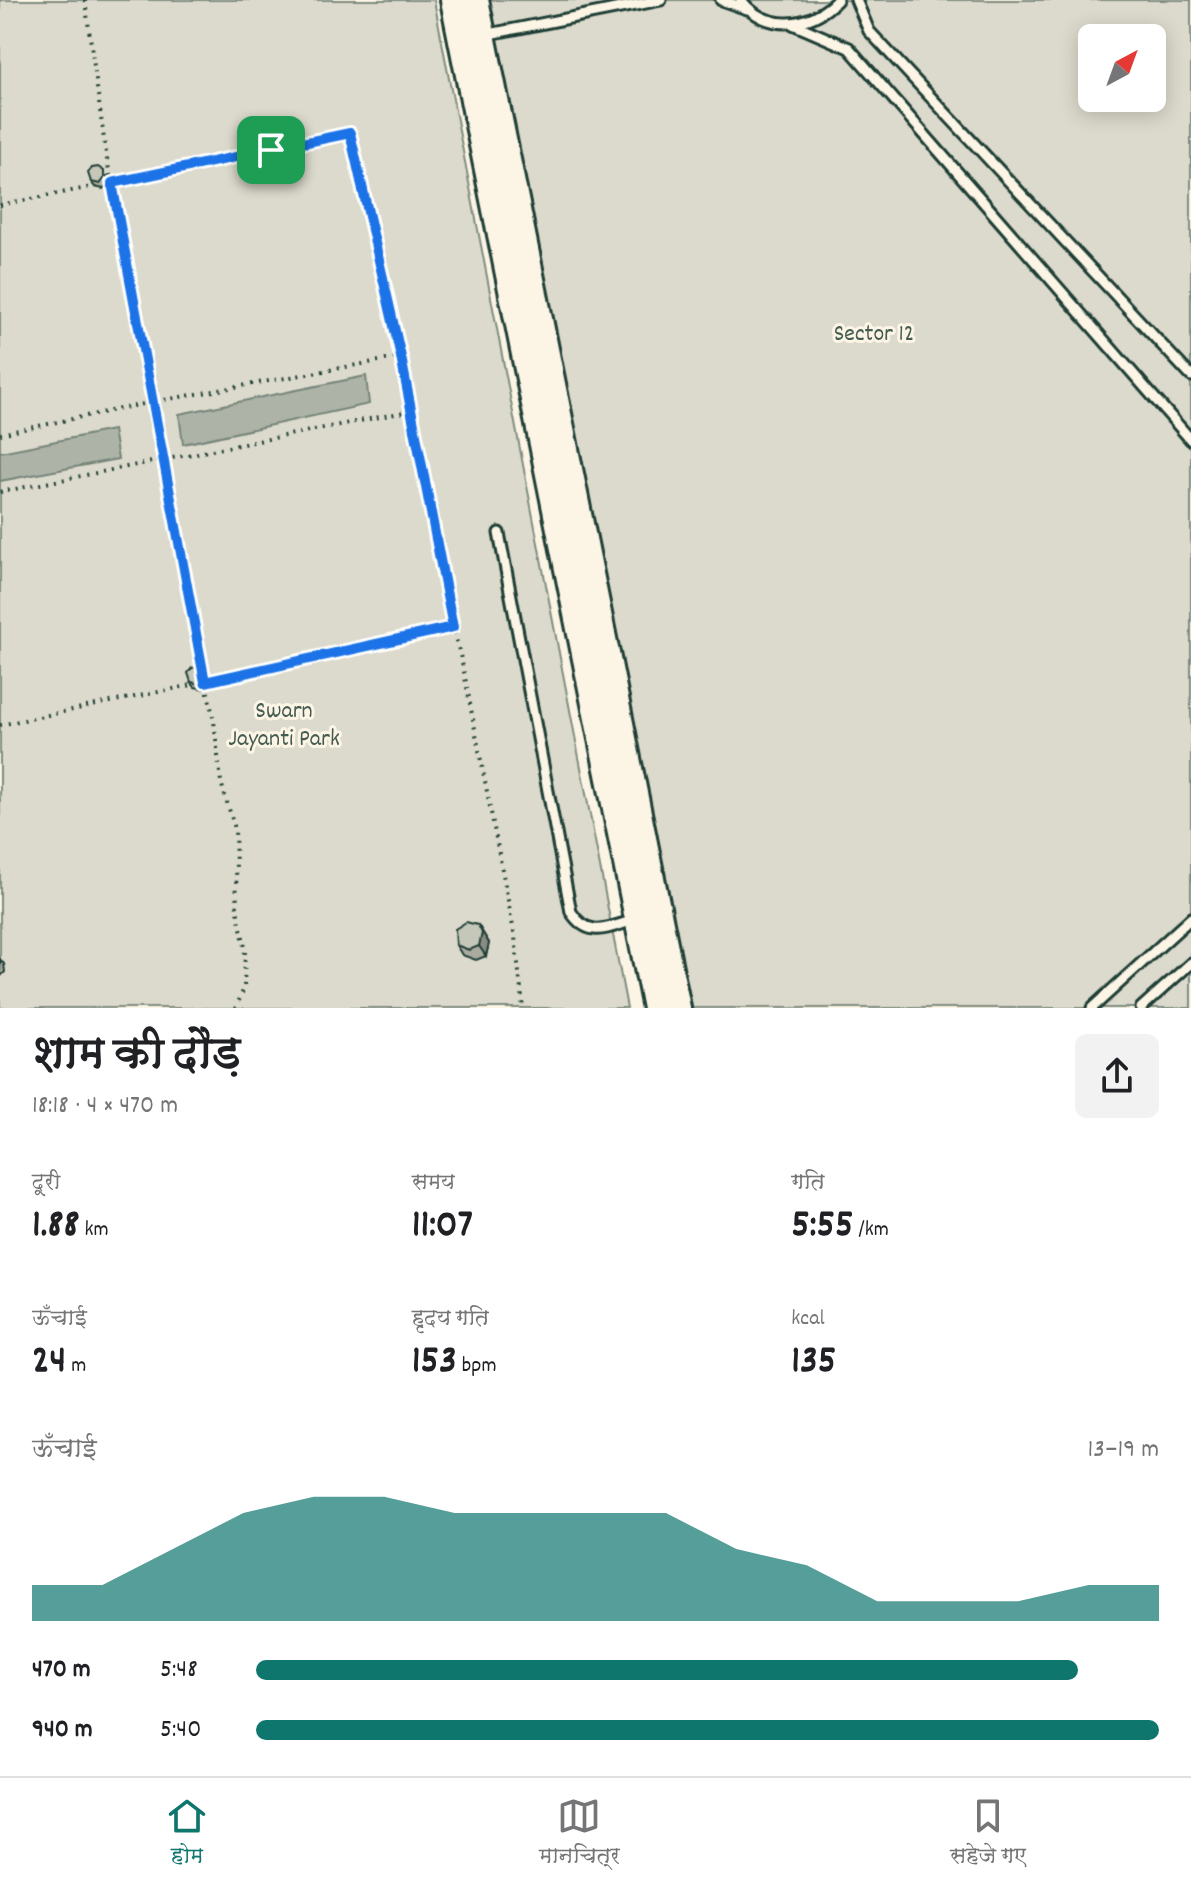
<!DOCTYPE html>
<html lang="hi">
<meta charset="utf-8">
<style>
:root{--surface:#fff;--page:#f2f2f2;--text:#202124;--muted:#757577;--line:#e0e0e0;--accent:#0f766e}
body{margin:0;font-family:Dekko,"Playpen Sans Deva",sans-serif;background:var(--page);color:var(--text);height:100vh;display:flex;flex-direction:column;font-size:30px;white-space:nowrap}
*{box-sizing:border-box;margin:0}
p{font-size:26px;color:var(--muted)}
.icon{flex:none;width:44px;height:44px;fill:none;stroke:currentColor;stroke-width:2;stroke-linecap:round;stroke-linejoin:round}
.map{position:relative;height:1008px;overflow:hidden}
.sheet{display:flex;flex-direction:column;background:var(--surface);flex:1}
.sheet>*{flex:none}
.needle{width:52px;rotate:41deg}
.buttons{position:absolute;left:1078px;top:24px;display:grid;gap:16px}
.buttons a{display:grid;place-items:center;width:88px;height:88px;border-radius:12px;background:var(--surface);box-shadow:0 4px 20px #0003;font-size:40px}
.pin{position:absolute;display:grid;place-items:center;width:68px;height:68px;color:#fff;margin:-34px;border-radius:16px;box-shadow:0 4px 12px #0006}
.round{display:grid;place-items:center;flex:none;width:84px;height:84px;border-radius:12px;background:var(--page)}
.overview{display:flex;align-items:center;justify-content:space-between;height:136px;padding:0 32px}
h1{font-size:44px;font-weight:700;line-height:60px}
.stats{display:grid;grid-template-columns:repeat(3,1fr);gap:12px;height:136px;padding:8px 32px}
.stats div{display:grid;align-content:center}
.stats b{font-size:40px;font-weight:700}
.stats small{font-size:22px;font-weight:400}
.stats p{font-size:22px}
.chart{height:224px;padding:16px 32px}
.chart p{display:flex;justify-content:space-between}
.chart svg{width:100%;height:144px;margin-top:8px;fill:var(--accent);opacity:.7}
ul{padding:0 32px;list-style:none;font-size:26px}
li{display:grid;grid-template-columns:128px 96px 1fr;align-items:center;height:60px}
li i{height:20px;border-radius:10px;background:var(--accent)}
.tab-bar{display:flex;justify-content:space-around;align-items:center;height:112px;border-top:2px solid var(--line);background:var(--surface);font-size:22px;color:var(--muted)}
.tab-bar a{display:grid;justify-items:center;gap:4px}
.tab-bar .on{color:var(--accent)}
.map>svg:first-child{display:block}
.green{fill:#dcdacc;stroke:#7e8c80;stroke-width:2;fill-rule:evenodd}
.water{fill:#aeb3a7;stroke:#758479;stroke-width:2}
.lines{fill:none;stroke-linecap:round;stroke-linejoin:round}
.lane-casing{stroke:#1f3d34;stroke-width:15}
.secondary-casing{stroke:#1f3d34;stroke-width:32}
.path{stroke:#1f3d34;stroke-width:4;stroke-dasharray:2 6;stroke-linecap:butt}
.lane{stroke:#fcf5e5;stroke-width:9}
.secondary{stroke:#fcf5e5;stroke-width:26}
.wall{fill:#a9ab9f;stroke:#1f3d34;stroke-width:2}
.shaded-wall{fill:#8a8b82;stroke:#1f3d34;stroke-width:2}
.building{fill:#c5c7b9;stroke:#1f3d34;stroke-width:2}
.route-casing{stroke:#fff;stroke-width:16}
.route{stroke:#1a73e8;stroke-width:10}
.labels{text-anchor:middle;stroke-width:6;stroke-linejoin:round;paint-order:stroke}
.park-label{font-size:24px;fill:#455c52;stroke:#fcf5e5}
</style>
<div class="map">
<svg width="1191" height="1008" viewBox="0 0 1191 1008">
<rect width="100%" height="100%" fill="#fcf5e5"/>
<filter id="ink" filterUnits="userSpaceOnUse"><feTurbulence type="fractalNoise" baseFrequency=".0125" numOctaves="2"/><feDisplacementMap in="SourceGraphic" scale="16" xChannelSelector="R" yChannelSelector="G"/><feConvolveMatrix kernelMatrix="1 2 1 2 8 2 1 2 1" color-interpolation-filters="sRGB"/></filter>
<g filter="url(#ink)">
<path class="green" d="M0,0H434L627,1008H0Z
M484,0H1191V1008H683ZM1092,38H1152V98H1092Z"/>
<path class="water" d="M366,376L369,404L183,444L179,414Z
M113,430L118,459L0,481V452Z"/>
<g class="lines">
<g class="lane-casing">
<path id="lane" d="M721,0L747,9
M741,0C766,33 811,28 837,0
M856,0L869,31L1191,376
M793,24L849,48L1191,440
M484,35L661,0
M499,533L571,912C589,940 608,927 635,920
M1092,1008L1191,918
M1141,1008L1191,963"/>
</g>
<g class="secondary-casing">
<path id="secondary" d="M454,0L656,1008
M475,0L677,1008"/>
</g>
<path class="path" d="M85,0L106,154L204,675
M106,185L350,133L401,357L453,627L463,667L515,937L523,1008
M0,205L97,186
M0,434L153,402L401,357
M0,492L410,411
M205,682L453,627
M206,684L214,721L221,782L235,829L237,909L245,947L244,988L236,1008
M0,725L197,684"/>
<use href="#lane" class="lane"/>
<use href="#secondary" class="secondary"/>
</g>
<path class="wall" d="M107,176L108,184L103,189L95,187L91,182Z
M208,676V684L204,689L195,687L191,682Z
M478,925L489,943L486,956L476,960L462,955L456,945Z
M0,959L4,964L5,972L0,977Z"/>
<path class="shaded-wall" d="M478,925L489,943L486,956L479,946Z"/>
<path class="building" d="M98,167L104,171V179L100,184L91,182L88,173L92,168Z
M198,667L204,671L205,679L200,684L191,682L188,673L192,668Z
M466,922L478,925L482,933L479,946L469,950L456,945L455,929Z"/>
</g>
<g class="lines" filter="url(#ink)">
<g class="route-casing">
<path id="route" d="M350,133L401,357L453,627L205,682L112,183Z"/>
</g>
<use href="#route" class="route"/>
</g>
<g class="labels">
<g class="park-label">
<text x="874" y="340">Sector 12</text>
<text x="284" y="717">Swarn<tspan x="284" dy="28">Jayanti Park</tspan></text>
</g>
</g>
</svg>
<div class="buttons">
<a><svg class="needle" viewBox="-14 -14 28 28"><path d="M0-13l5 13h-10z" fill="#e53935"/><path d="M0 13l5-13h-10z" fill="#757577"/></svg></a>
</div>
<div class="pin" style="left:271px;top:150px;background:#1e9e55"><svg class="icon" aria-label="arrive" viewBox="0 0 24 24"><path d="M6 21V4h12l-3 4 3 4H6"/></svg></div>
</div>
<section class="sheet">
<div class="overview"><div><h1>शाम की दौड़</h1><p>18:18 · 4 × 470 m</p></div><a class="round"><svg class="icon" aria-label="share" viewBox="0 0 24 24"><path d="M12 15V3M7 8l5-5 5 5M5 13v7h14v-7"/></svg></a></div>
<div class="stats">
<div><p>दूरी</p><b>1.88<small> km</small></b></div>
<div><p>समय</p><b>11:07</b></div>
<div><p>गति</p><b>5:55<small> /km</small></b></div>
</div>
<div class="stats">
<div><p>ऊँचाई</p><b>24<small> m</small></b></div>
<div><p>हृदय गति</p><b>153<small> bpm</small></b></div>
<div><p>kcal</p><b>135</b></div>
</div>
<div class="chart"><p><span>ऊँचाई</span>13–19 m</p>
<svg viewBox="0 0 160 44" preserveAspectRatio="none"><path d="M0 44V33L10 33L20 22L30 11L40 6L50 6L60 11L70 11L80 11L90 11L100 22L110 27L120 38L130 38L140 38L150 33L160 33V44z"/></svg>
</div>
<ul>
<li><b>470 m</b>5:48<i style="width:91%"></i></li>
<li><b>940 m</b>5:40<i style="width:100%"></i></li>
</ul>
</section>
<nav class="tab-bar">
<a class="on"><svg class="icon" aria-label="home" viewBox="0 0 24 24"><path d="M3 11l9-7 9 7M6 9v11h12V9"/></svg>होम</a>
<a><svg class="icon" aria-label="map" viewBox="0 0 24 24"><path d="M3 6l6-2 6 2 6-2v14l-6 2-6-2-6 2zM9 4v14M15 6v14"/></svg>मानचित्र</a>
<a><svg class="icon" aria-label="saved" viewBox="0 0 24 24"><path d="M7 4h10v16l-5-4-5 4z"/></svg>सहेजे गए</a>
</nav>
